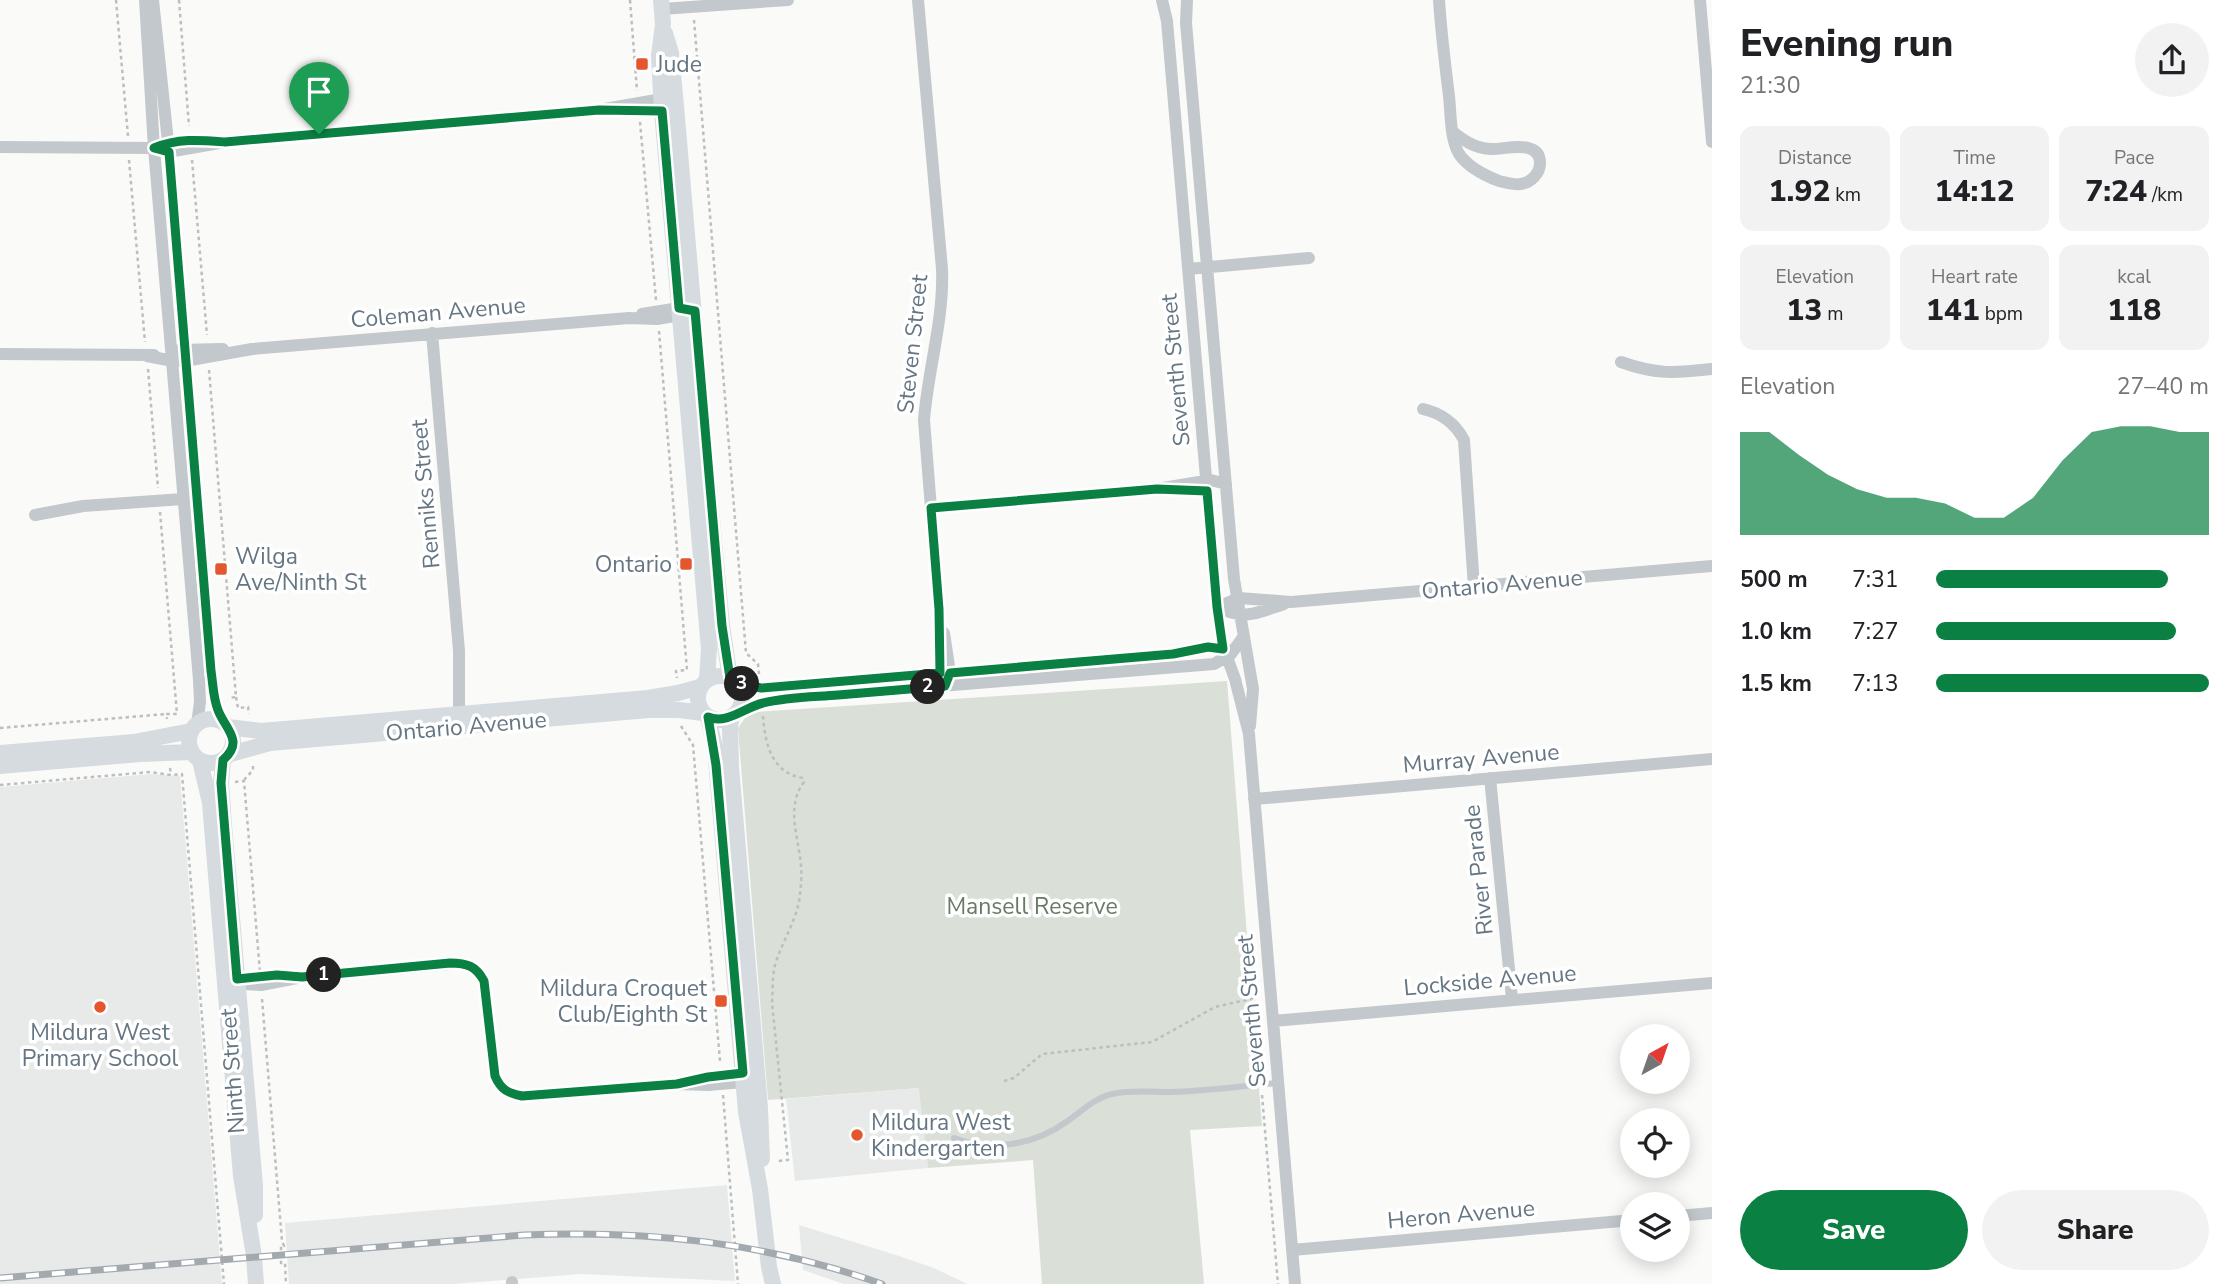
<!DOCTYPE html>
<meta charset="utf-8">
<style>
:root{--surface:#fff;--page:#f2f2f2;--text:#202124;--muted:#757577;--accent:#0b8043}
body{margin:0;font-family:"Nunito Sans",sans-serif;background:var(--page);color:var(--text);height:100vh;display:flex;flex-direction:column;font-size:26px;white-space:nowrap}
*{box-sizing:border-box;margin:0}
p{font-size:23px;color:var(--muted)}
.icon{flex:none;width:38px;height:38px;fill:none;stroke:currentColor;stroke-width:2;stroke-linecap:round;stroke-linejoin:round}
.map{position:relative;flex:1;overflow:hidden}
.side{display:flex;flex-direction:column;background:var(--surface);width:525px}
.side>*{flex:none}
.needle{width:46px;rotate:40deg}
.tools{position:absolute;left:1620px;top:1024px;display:grid;gap:14px}
.tools a{display:grid;place-items:center;width:70px;height:70px;border-radius:50%;background:var(--surface);box-shadow:0 4px 18px #0003;font-size:35px}
.pin{position:absolute;display:grid;place-items:center;width:60px;height:60px;color:#fff;margin:-72px -30px;border-radius:50% 50% 50% 0;rotate:-45deg;box-shadow:0 0 7px #0007}
.pin .icon{rotate:45deg}
.km{position:absolute;width:35px;height:35px;margin:-18px;border-radius:50%;background:#222;color:#fff;font-size:19px;line-height:35px;text-align:center}
.round{display:grid;place-items:center;flex:none;width:74px;height:74px;border-radius:37px;background:var(--page)}
.headline{display:flex;align-items:center;justify-content:space-between;height:119px;padding:0 28px}
h1{font-size:38px;font-weight:800;line-height:52px}
.figures{display:grid;grid-template-columns:repeat(3,1fr);gap:10px;height:119px;padding:7px 28px}
.figures div{display:grid;align-content:center;border-radius:14px;background:var(--page);text-align:center}
.figures b{font-size:30px;font-weight:800}
.figures small{font-size:19px;font-weight:400}
.figures p{font-size:19px}
.chart{height:196px;padding:14px 28px}
.chart p{display:flex;justify-content:space-between}
.chart svg{width:100%;height:126px;margin-top:7px;fill:var(--accent);opacity:.7}
.button{display:flex;gap:14px;margin-top:auto;padding:14px 28px}
.button a{flex:1;height:80px;border-radius:42px;background:var(--accent);color:#fff;font-size:28px;font-weight:800;line-height:80px;text-align:center}
.button a+a{background:var(--page);color:var(--text)}
ul{padding:0 28px;list-style:none;font-size:23px}
li{display:grid;grid-template-columns:112px 84px 1fr;align-items:center;height:52px}
li i{height:18px;border-radius:9px;background:var(--accent)}
main{display:flex;flex:1;min-height:0}
.map>svg:first-child{display:block}
.built{fill:#e8e9e9}
.green{fill:#dadfd7}
.lines{fill:none;stroke-linecap:round;stroke-linejoin:round}
.path{stroke:#bbbfc2;stroke-width:2.5;stroke-dasharray:3.5 3.5;stroke-linecap:butt}
.lane{stroke:#c3c8cc;stroke-width:6}
.street{stroke:#c3c8cc;stroke-width:12}
.secondary{stroke:#d6dbdf;stroke-width:16}
.rail-casing{stroke:#a2aab0;stroke-width:7}
.rail{stroke:#fff;stroke-width:4.5;stroke-dasharray:13;stroke-linecap:butt}
.route-casing{stroke:#fff;stroke-width:14}
.route{stroke:#0b8043;stroke-width:9}
.poi-dot{fill:#e4572e;stroke:#fff;stroke-width:2.5}
.labels{text-anchor:middle;stroke-width:7;stroke-linejoin:round;paint-order:stroke}
.poi-label{font-size:23px;fill:#657683;stroke:#fff;text-anchor:start}
.street-label{font-size:23px;fill:#657683;stroke:#fff}
.park-label{font-size:23px;fill:#687a64;stroke:#fff}
</style>
<main>
<div class="map">
<svg width="1712" height="1284" viewBox="0 0 1712 1284">
<rect width="100%" height="100%" fill="#fafaf8"/>
<path class="built" d="M151,774L180,776L222,1284H0V787Z
M920,1088L928,1168L795,1181L786,1099Z
M727,1185L735,1281L580,1274L453,1284H289L285,1223Z
M799,1225L899,1256L934,1268L967,1284H844L803,1270Z"/>
<path class="green" d="M1227,681L1262,1126L1190,1130L1204,1284H1042L1033,1160L928,1168L919,1088L768,1100L738,728L745,718L756,712Z"/>
<g class="lines">
<path class="path" d="M116,0L128,136
M179,0L189,126
M630,0L637,91
M694,20L746,653L758,664L759,674
M640,122L656,300
M129,160L145,342
M192,160L207,335
M659,331L687,670L676,671L677,678
M148,369L158,488
M209,370L236,697L229,698
M160,512L177,714H166L167,719
M236,697L238,708L248,707L249,714
M763,716C765,743 771,772 802,778L804,782C785,807 799,838 801,866C802,875 801,885 800,894C798,919 782,941 775,965C772,977 773,991 772,1003L788,1160L778,1161
M681,726L693,745L720,1061
M0,728L166,714
M170,768L171,775
M244,780L253,770V763
M235,782L244,781L260,972
M0,785L150,772L171,775L182,774L224,1284
M262,999L282,1241L284,1246H281V1263H285L286,1284
M1004,1081L1014,1078L1042,1054L1152,1042L1215,1007L1254,998L1260,1075
M723,1095L738,1284
M1262,1095L1278,1284"/>
<path class="lane" d="M954,1138C990,1152 1035,1145 1066,1122C1081,1112 1094,1098 1112,1094C1131,1090 1151,1092 1171,1092C1206,1091 1242,1086 1278,1083"/>
<path class="street" d="M145,0L154,148L199,680L200,702L197,724
M153,0L168,142L211,671L217,710L225,724
M918,0L942,269C944,320 928,369 924,420L939,609L940,673L945,686
M1162,0L1167,21L1217,607L1223,646L1235,679L1249,734L1295,1284
M1187,0L1186,23L1234,579L1253,689L1250,726
M1439,0C1441,32 1445,64 1449,96C1451,114 1450,139 1459,154C1468,167 1486,176 1499,181C1512,184 1524,188 1534,177C1538,173 1540,169 1540,163C1540,138 1504,150 1490,149C1475,148 1464,141 1452,131
M1700,0L1712,142
M662,9L788,0
M624,110L662,111L668,109
M160,145L190,140L208,141
M0,147L154,148L168,152L225,142L599,110L662,99L667,102
M1188,269L1309,258
M642,314L679,308L686,309
M432,333L459,651V714
M179,350L223,349
M0,354L154,355
M147,356L173,361H185L252,349L629,318L657,319L686,314
M1621,362C1657,375 1675,373 1712,369
M1423,409C1441,413 1455,423 1464,440L1474,587
M931,508L1157,489L1211,480L1226,484
M35,515L83,506L183,499
M1217,607L1239,598L1291,602L1712,566
M1217,607C1245,621 1256,613 1284,604
M944,633L950,673L948,677
M737,683L755,688L784,687L1173,654L1208,647L1231,651
M736,713L762,703L793,698L1214,664L1231,654L1244,636
M1490,778L1512,999
M1254,799L1712,759
M229,983L261,985L302,977L462,963C474,967 479,970 484,981L495,1076C502,1093 515,1096 532,1096L677,1084L708,1085L744,1082
M1273,1021L1712,983
M708,1077L743,1073
M1678,1216L1712,1213
M1292,1250L1633,1220
M512,1282V1284"/>
<path class="secondary" d="M661,0L663,24L659,56L662,111L709,649L707,679
M665,33L671,53L676,106L707,467L722,626L730,678
M698 698a22 22 0 1 1 44 0a22 22 0 1 1-44 0Z
M732,716L730,727L731,767L760,1108L762,1159
M708,717L715,748L746,1112L760,1189L769,1267L773,1284
M189 741a22 22 0 1 1 44 0a22 22 0 1 1-44 0Z
M228,727L261,731L648,698L678,693L700,687
M0,753L134,742L191,731
M230,754L270,743L649,710H679L703,713
M223,760L221,783L224,825L255,1186V1215
M200,761L210,803L241,1176L254,1256L256,1284
M0,766L140,754L191,752"/>
<g class="rail-casing">
<path id="rail" d="M0,1278L524,1235C648,1230 764,1242 882,1284"/>
</g>
<use href="#rail" class="rail"/>
</g>
<g class="lines">
<g class="route-casing">
<path id="route" d="M599,110L662,111L679,308L695,311L722,626L730,678L737,683L761,688L940,673L939,609L931,508L1157,489L1207,491L1217,607L1223,649L1208,647L1173,654L950,673L945,686C909,689 873,692 838,695C813,697 787,697 763,703C745,707 727,725 708,717L716,765L743,1073L708,1077L677,1084L522,1096C508,1093 501,1090 495,1076L484,981C476,966 467,963 450,963L302,977L277,975L237,979L221,783L223,760C245,741 225,729 218,710C213,698 213,683 211,671L169,152L154,148C178,138 200,140 225,142Z"/>
</g>
<use href="#route" class="route"/>
</g>
<g class="poi-dot">
<rect x="635" y="57" width="14" height="14" rx="3.5"/>
<rect x="679" y="557" width="14" height="14" rx="3.5"/>
<rect x="214" y="562" width="14" height="14" rx="3.5"/>
<rect x="714" y="994" width="14" height="14" rx="3.5"/>
<circle cx="100" cy="1007" r="7"/>
<circle cx="857" cy="1135" r="7"/>
</g>
<g class="labels">
<g class="poi-label">
<text x="656" y="72">Jude</text>
<text x="235" y="564">Wilga<tspan x="235" dy="26">Ave/Ninth St</tspan></text>
<text x="672" y="572" text-anchor="end">Ontario</text>
<text x="707" y="996" text-anchor="end">Mildura Croquet<tspan x="707" dy="26">Club/Eighth St</tspan></text>
<text x="100" y="1040" text-anchor="middle">Mildura West<tspan x="100" dy="26">Primary School</tspan></text>
<text x="871" y="1130">Mildura West<tspan x="871" dy="26">Kindergarten</tspan></text>
</g>
<g class="street-label">
<text transform="translate(438 312) rotate(-5)" y="8">Coleman Avenue</text>
<text transform="translate(912 344) rotate(-84)" y="8">Steven Street</text>
<text transform="translate(1175 370) rotate(-95)" y="8">Seventh Street</text>
<text transform="translate(425 494) rotate(-95)" y="8">Renniks Street</text>
<text transform="translate(1502 584) rotate(-5)" y="8">Ontario Avenue</text>
<text transform="translate(466 726) rotate(-5)" y="8">Ontario Avenue</text>
<text transform="translate(1481 758) rotate(-5)" y="8">Murray Avenue</text>
<text transform="translate(1478 870) rotate(-96)" y="8">River Parade</text>
<text transform="translate(1490 980) rotate(-5)" y="8">Lockside Avenue</text>
<text transform="translate(1251 1011) rotate(-95)" y="8">Seventh Street</text>
<text transform="translate(232 1071) rotate(-94)" y="8">Ninth Street</text>
<text transform="translate(1461 1214) rotate(-5)" y="8">Heron Avenue</text>
</g>
<g class="park-label">
<text x="1032" y="914">Mansell Reserve</text>
</g>
</g>
</svg>
<div class="tools">
<a><svg class="needle" viewBox="-14 -14 28 28"><path d="M0-13l5 13h-10z" fill="#e53935"/><path d="M0 13l5-13h-10z" fill="#757577"/></svg></a>
<a><svg class="icon" aria-label="locate" viewBox="0 0 24 24"><circle cx="12" cy="12" r="6"/><path d="M12 2v4M12 18v4M2 12h4M18 12h4"/></svg></a>
<a><svg class="icon" aria-label="layers" viewBox="0 0 24 24"><path d="M12 4l9 5-9 5-9-5zM3 14l9 5 9-5"/></svg></a>
</div>
<div class="pin" style="left:319px;top:134px;background:#1e9e55"><svg class="icon" aria-label="arrive" viewBox="0 0 24 24"><path d="M6 21V4h12l-3 4 3 4H6"/></svg></div>
<b class="km" style="left:324px;top:975px">1</b>
<b class="km" style="left:928px;top:687px">2</b>
<b class="km" style="left:742px;top:684px">3</b>
</div>
<section class="side">
<div class="headline"><div><h1>Evening run</h1><p>21:30</p></div><a class="round"><svg class="icon" aria-label="share" viewBox="0 0 24 24"><path d="M12 15V3M7 8l5-5 5 5M5 13v7h14v-7"/></svg></a></div>
<div class="figures">
<div><p>Distance</p><b>1.92<small> km</small></b></div>
<div><p>Time</p><b>14:12</b></div>
<div><p>Pace</p><b>7:24<small> /km</small></b></div>
</div>
<div class="figures">
<div><p>Elevation</p><b>13<small> m</small></b></div>
<div><p>Heart rate</p><b>141<small> bpm</small></b></div>
<div><p>kcal</p><b>118</b></div>
</div>
<div class="chart"><p><span>Elevation</span>27–40 m</p>
<svg viewBox="0 0 160 44" preserveAspectRatio="none"><path d="M0 44V8L10 8L20 16L30 23L40 28L50 31L60 31L70 33L80 38L90 38L100 31L110 18L120 8L130 6L140 6L150 8L160 8V44z"/></svg>
</div>
<ul>
<li><b>500 m</b>7:31<i style="width:85%"></i></li>
<li><b>1.0 km</b>7:27<i style="width:88%"></i></li>
<li><b>1.5 km</b>7:13<i style="width:100%"></i></li>
</ul>
<div class="button"><a>Save</a><a>Share</a></div>
</section>
</main>
